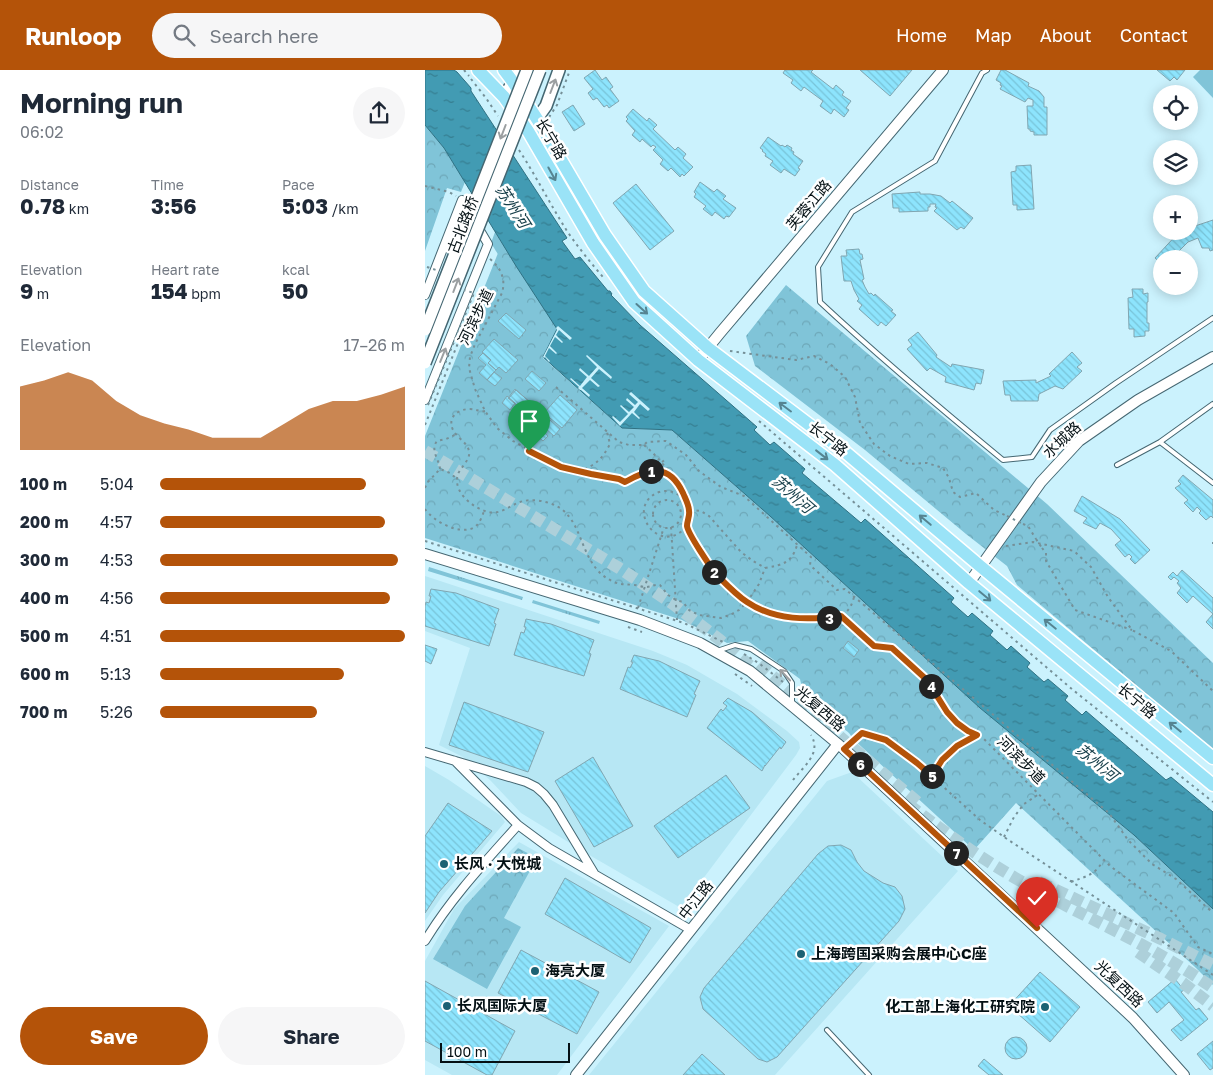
<!DOCTYPE html>
<meta charset="utf-8">
<style>
:root{--surface:#fff;--page:#f6f6f7;--text:#1f2937;--muted:#747a83;--accent:#b45309}
body{margin:0;font-family:"Golos Text","Noto Sans SC",sans-serif;background:var(--page);color:var(--text);height:100vh;display:flex;flex-direction:column;font-size:19px;white-space:nowrap}
*{box-sizing:border-box;margin:0}
p{font-size:16px;color:var(--muted)}
.icon{flex:none;width:28px;height:28px;fill:none;stroke:currentColor;stroke-width:2;stroke-linecap:round;stroke-linejoin:round}
.map{position:relative;flex:1;overflow:hidden}
.drawer{display:flex;flex-direction:column;background:var(--surface);width:425px}
.drawer>*{flex:none}
.fabs{position:absolute;left:728px;top:15px;display:grid;gap:10px}
.fabs a{display:grid;place-items:center;width:45px;height:45px;border-radius:50%;background:var(--surface);box-shadow:0 2px 12px #0003;font-size:25px}
.scale{position:absolute;left:15px;bottom:12px;width:130px;box-sizing:border-box;padding-left:5px;border:2px solid #041014;border-top:0;font-size:14px;line-height:18px;white-space:nowrap;color:#041014;-webkit-text-stroke:4px #fff;paint-order:stroke}
.pin{position:absolute;display:grid;place-items:center;width:42px;height:42px;color:#fff;margin:-51px -21px;border-radius:50% 50% 50% 0;rotate:-45deg;box-shadow:0 0 5px #0007}
.pin .icon{rotate:45deg}
.km{position:absolute;width:25px;height:25px;margin:-12px;border-radius:50%;background:#222;color:#fff;font-size:14px;line-height:25px;text-align:center}
.round{display:grid;place-items:center;flex:none;width:52px;height:52px;border-radius:26px;background:var(--page)}
.headline{display:flex;align-items:center;justify-content:space-between;height:85px;padding:0 20px}
h1{font-size:28px;font-weight:700;line-height:38px}
.stats{display:grid;grid-template-columns:repeat(3,1fr);gap:8px;height:85px;padding:5px 20px}
.stats div{display:grid;align-content:center}
.stats b{font-size:21px;font-weight:700}
.stats small{font-size:14px;font-weight:400}
.stats p{font-size:14px}
.chart{height:140px;padding:10px 20px}
.chart p{display:flex;justify-content:space-between}
.chart svg{width:100%;height:90px;margin-top:5px;fill:var(--accent);opacity:.7}
.button{display:flex;gap:10px;margin-top:auto;padding:10px 20px}
.button a{flex:1;height:58px;border-radius:30px;background:var(--accent);color:#fff;font-size:20px;font-weight:700;line-height:58px;text-align:center}
.button a+a{background:var(--page);color:var(--text)}
ul{padding:0 20px;list-style:none;font-size:16px}
li{display:grid;grid-template-columns:80px 60px 1fr;align-items:center;height:38px}
li i{height:12px;border-radius:6px;background:var(--accent)}
header{display:flex;align-items:center;gap:30px;box-sizing:border-box;height:70px;padding:0 25px;background:var(--accent);color:#fff}
header strong{font-size:24px}
nav{display:flex;gap:28px;margin-inline-start:auto;font-size:18px}
.search{width:350px;height:45px;background:var(--page);display:flex;align-items:center;gap:12px;box-sizing:border-box;padding:0 18px;border-radius:28px;color:var(--muted);font-size:19px}
main{display:flex;flex:1;min-height:0}
.map>svg:first-child{display:block}
.built{fill:#b7e7f4}
.grass{fill:url(#grass-tufts)}
.forest{fill:url(#forest-crowns)}
.pitch{fill:#80c4d8}
.water{fill:url(#water-ripples);stroke:#2f7183}
.pier{fill:#cbf2fd}
.building{fill:url(#building-back-hatch);stroke:#81a6b1}
.lines{fill:none;stroke-linecap:round;stroke-linejoin:round}
.trunk-tunnel{stroke:#add0da;stroke-width:12;stroke-dasharray:12 6;stroke-linecap:butt}
.service-casing{stroke:#456772;stroke-width:6}
.minor-casing{stroke:#456772;stroke-width:10}
.tertiary-casing{stroke:#456772;stroke-width:12}
.secondary-casing{stroke:#456772;stroke-width:14}
.primary-casing{stroke:#fff;stroke-width:15}
.path{stroke:#759098;stroke-width:2;stroke-dasharray:2.5 4;stroke-linecap:butt}
.service{stroke:#fff;stroke-width:4}
.minor{stroke:#fff;stroke-width:8}
.tertiary{stroke:#fff;stroke-width:10}
.secondary{stroke:#fff;stroke-width:11}
.primary{stroke:#9ae3f7;stroke-width:12}
.secondary-bridge-casing{stroke:#456772;stroke-width:14;stroke-linecap:butt}
.path-bridge{stroke:#759098;stroke-width:2;stroke-dasharray:2.5 4;stroke-linecap:butt}
.secondary-bridge{stroke:#fff;stroke-width:11}
.oneway{stroke:#9b9fa1}
.oneway2{stroke:#568491}
.route-casing{stroke:#fff;stroke-width:10}
.route{stroke:#b45309;stroke-width:6}
.poi-dot{fill:#1c6173;stroke:#fff;stroke-width:2}
.labels{text-anchor:middle;stroke-width:5;stroke-linejoin:round;paint-order:stroke}
.street-label{font-size:15px;fill:#041014;stroke:#fff}
.poi-label{font-size:15px;font-weight:bold;fill:#041014;stroke:#fff;text-anchor:start}
.water-label{font-size:16px;font-style:italic;fill:#163e49;stroke:#fff}
</style>
<header>
<strong>Runloop</strong>
<div class="search"><svg class="icon" aria-label="search" viewBox="0 0 24 24"><circle cx="10" cy="10" r="6"/><path d="M15 15l6 6"/></svg>Search here</div>
<nav><a>Home</a><a>Map</a><a>About</a><a>Contact</a></nav>
</header>
<main>
<section class="drawer">
<div class="headline"><div><h1>Morning run</h1><p>06:02</p></div><a class="round"><svg class="icon" aria-label="share" viewBox="0 0 24 24"><path d="M12 15V3M7 8l5-5 5 5M5 13v7h14v-7"/></svg></a></div>
<div class="stats">
<div><p>Distance</p><b>0.78<small> km</small></b></div>
<div><p>Time</p><b>3:56</b></div>
<div><p>Pace</p><b>5:03<small> /km</small></b></div>
</div>
<div class="stats">
<div><p>Elevation</p><b>9<small> m</small></b></div>
<div><p>Heart rate</p><b>154<small> bpm</small></b></div>
<div><p>kcal</p><b>50</b></div>
</div>
<div class="chart"><p><span>Elevation</span>17–26 m</p>
<svg viewBox="0 0 160 44" preserveAspectRatio="none"><path d="M0 44V13L10 10L20 6L30 10L40 20L50 27L60 31L70 34L80 38L90 38L100 38L110 31L120 24L130 20L140 20L150 17L160 13V44z"/></svg>
</div>
<ul>
<li><b>100 m</b>5:04<i style="width:84%"></i></li>
<li><b>200 m</b>4:57<i style="width:92%"></i></li>
<li><b>300 m</b>4:53<i style="width:97%"></i></li>
<li><b>400 m</b>4:56<i style="width:94%"></i></li>
<li><b>500 m</b>4:51<i style="width:100%"></i></li>
<li><b>600 m</b>5:13<i style="width:75%"></i></li>
<li><b>700 m</b>5:26<i style="width:64%"></i></li>
</ul>
<div class="button"><a>Save</a><a>Share</a></div>
</section>
<div class="map">
<svg width="788" height="1005" viewBox="0 0 788 1005">
<defs>
<pattern id="grass-tufts" width="24" height="20" patternUnits="userSpaceOnUse" patternTransform="scale(1.25)"><rect width="24" height="20" fill="#80c4d8"/><path d="M3 7l-1-3M5 7V3M7 7l1-3M15 17l-1-3M17 17v-4M19 17l1-3" fill="none" stroke="#6da7b8"/></pattern>
<pattern id="forest-crowns" width="20" height="18" patternUnits="userSpaceOnUse" patternTransform="scale(1.25)"><rect width="20" height="18" fill="#80c4d8"/><path d="M2 6a3 3 0 1 1 6 0M12 15a3 3 0 1 1 6 0" fill="none" stroke="#6da7b8"/></pattern>
<pattern id="water-ripples" width="26" height="14" patternUnits="userSpaceOnUse" patternTransform="scale(1.25)"><rect width="26" height="14" fill="#429bb3"/><path d="M2 4q2-2 4 0t4 0M15 11q2-2 4 0t4 0" fill="none" stroke="#357d90"/></pattern>
<pattern id="building-back-hatch" width="6" height="6" patternUnits="userSpaceOnUse" patternTransform="scale(1.25)"><rect width="6" height="6" fill="#8de4fd"/><path d="M-1 5l2 2M0 0l6 6M5-1l2 2" fill="none" stroke="#78c3d8"/></pattern>
</defs>
<rect width="100%" height="100%" fill="#cbf2fd"/>
<path class="built" d="M0,506L228,581L262,595L312,624L362,661L374,672L375,678L371,685L256,838L166,786L96,743L65,710L38,687L14,675L45,578L0,561Z
M0,696L24,710L76,746L80,752L18,825L0,851Z
M427,702L533,801L350,1005H164L402,711Z
M94,772L244,856L132,1005H27L0,990V891L29,839Z"/>
<path class="grass" d="M70,162L85,186L79,194L66,173Z
M4,497L98,527L97,530L3,501Z
M108,530L175,551L174,554L107,533Z"/>
<path class="forest" d="M0,55L19,78L40,112L36,122L22,118L0,181Z
M77,173L133,259L118,288L197,358L247,360L345,446L555,638L709,765L788,839V915L771,898L591,733L549,780L427,668C425,662 418,658 412,655L379,627L375,609L323,571L302,573L257,550L0,468V366Z
M361,215L622,434L788,593V680L592,515L582,496L541,464L440,380L330,296L321,266Z
M93,778L112,788L79,848L96,857L62,919L8,889L40,836Z"/>
<path class="pitch" d="M775,0H788V28L768,7Z"/>
<path class="water" d="M0,0H29L32,2L46,18V21L142,168L137,171L150,189L155,187L183,221H185L187,224L186,225L215,255L332,357L329,360L345,375L349,372L380,399L377,403L436,453L440,449L529,528L526,532L543,547L547,543L568,561L565,565L582,580L586,576L605,593L602,597L619,612L623,609L643,626L640,630L657,645L661,641L741,710L746,707L788,742V839L709,765L555,638L345,446L247,360L197,358L118,287L132,259L91,196L19,78L0,55Z"/>
<path class="pier" d="M133,256L147,268L145,270L134,260L131,265L138,272L137,273L130,267L125,276L132,283L131,284L124,278L120,286L125,291L124,292L120,287L119,288L118,287L132,260L131,258Z
M162,285L187,307L186,309L174,299L166,308L175,316L173,317L165,310L157,318L165,325L164,327L156,320H155L153,318L154,317L145,309L146,308L155,316L162,307L154,300L155,298L164,306L172,297L161,286Z
M206,322L225,339L223,341L215,334L209,342L215,348L214,349L207,343L195,356L187,347L188,346L195,352L203,344L195,336L196,335L204,342L209,337L201,330L202,328L210,335L213,332L204,324Z"/>
<path class="building" d="M170,0L177,10L181,7L188,17L185,19L194,31L184,38L182,35L179,37L172,28L168,30L163,23L168,19L159,8Z
M360,0H388L386,2L408,19L411,15L419,22L417,25L426,31L421,38L424,40L419,47L409,39L406,44L395,36L398,31L379,17L376,21L366,13L368,10L358,3Z
M435,0H487L465,26Z
M576,0H580L604,13L603,16L614,21L619,27V37H622V65H609V62L605,61V59H603L602,36H608V30L603,28L600,32L575,19L577,16L575,15L576,13L571,10Z
M732,0H760L752,10L749,7L745,11Z
M148,35L160,54L149,61L137,42Z
M208,39L222,51L224,48L232,55L228,59L250,80L253,77L261,84L258,88L268,97L259,106L257,104L255,107L246,98L243,101L235,94L238,90L228,80L231,77L228,75L226,77L217,69L215,72L207,65L210,61L201,51L203,49L201,47Z
M343,67L356,76L357,75L360,77L362,75L367,78L366,80L369,82L368,84L378,91L373,98L375,99L370,106L359,99L356,103L345,95L348,91L340,86L341,84L337,81L338,80L335,78Z
M606,95L609,139L592,140V135H588L586,102L591,101V96Z
M275,112L289,122L292,119L301,126L298,129L311,138L304,147L301,146L299,149L290,142L287,146L278,139L281,136L269,127L271,124L269,122Z
M211,114L249,161L225,180L188,133Z
M495,122V124H505L516,126L525,133L527,131L548,148L539,159L536,157L532,160L509,141L512,138L510,137L511,134H505V137H503V141L474,142V138H468L467,124Z
M788,150V180L785,181L784,178H777L773,168L763,172L754,181L763,189H736V193L730,188L755,161H764V158Z
M434,179L435,184H437L438,189L435,190L439,209L437,210L440,217L444,224L446,223L449,226L450,224L468,240L466,241L471,245L461,256L456,252L453,256L434,239L437,235L432,231L434,229L429,220L426,211H419L416,186H422L421,180Z
M707,219H718V224L723,223V232H722V253H724V261H720V266L709,267V259H704L703,228L708,227Z
M81,243L101,260L94,269L73,251Z
M493,262L512,285L511,287L526,297L527,294L559,300L556,314L551,313L549,320L520,312L521,307L505,298L502,301L482,279L487,275L483,270Z
M69,269L93,290L81,303L74,297L71,300L63,293L66,290L57,282Z
M647,282L657,293L652,297L657,301L638,319L630,316L614,324L613,331H586L585,325H580L578,311L611,310V313L626,306L624,304Z
M58,283L66,290L63,293L71,300L62,310L54,303L61,295L53,288Z
M107,301L121,313L114,321L100,309Z
M69,302L77,308L70,316L62,310Z
M90,319L114,340L107,348L83,328Z
M91,320L113,339L106,348L84,328Z
M135,325L152,340L137,358L119,343Z
M82,326L90,333L85,340L77,333Z
M125,350L135,359L129,366L119,357Z
M113,352L117,356L115,359L123,366L118,371L110,364L113,361L108,358Z
M758,405L788,430V448L786,446L781,450L774,443L776,441L772,437L768,442L759,433L763,430L750,418L756,414L753,411Z
M657,426L695,449L725,480L710,494L705,489L707,487L704,484L700,487L690,475L696,470L686,459L675,453L671,459L658,453L662,448L649,441Z
M757,500L788,528V559L781,552L788,544L768,526L762,533L752,523L756,518L752,513L754,511L749,507L746,510L743,507L748,502L752,506Z
M6,519L31,523L74,539L69,553L71,554L64,576L0,556V536L1,532L4,533L6,526H4Z
M101,549L126,554L169,570L164,583L166,584L159,606L89,585L96,562L99,563L101,557H99Z
M423,571L434,580L429,587L418,578Z
M0,575L12,579L6,594L0,591Z
M209,585L234,591L275,611L269,624L271,625L262,647L195,619L203,597L205,598L208,592H206Z
M303,628L327,642L361,672L356,679L355,677L340,696V695L337,701L282,658L296,639L298,641L302,636L298,633Z
M39,632L119,662L103,702L24,675Z
M168,687L208,756L169,777L130,711Z
M301,705L325,738L253,788L229,756Z
M23,733L67,761L14,822L0,843V766Z
M416,775L426,780L432,792L439,801L458,813L470,817L477,826L480,839L474,851L352,987L342,992L333,989L278,939L275,927L279,918L393,784L403,776Z
M140,808L226,858L205,893L120,844Z
M96,880L174,922L152,964L73,923Z
M615,902L655,937L625,972L584,936Z
M750,909L759,920L756,922L771,940L774,938L783,949L756,971L746,960L759,950L744,932L732,943L723,932Z
M0,911L90,961L67,1005H62L0,971Z
M580 978a11 11 0 1 1 22 0a11 11 0 1 1-22 0Z
M788,971V998L785,1000L772,984Z
M277,984L300,1005H258Z
M559,989L578,1005H564L553,996Z"/>
<g class="lines">
<path class="trunk-tunnel" d="M0,381L194,498L248,534L295,570L338,607
M334,594L422,673L496,735
M483,734C520,763 558,790 599,813C661,848 730,877 788,918
M614,812L736,869L788,895
M713,882L758,913L788,936"/>
<g class="service-casing">
<path id="service" d="M562,0L557,3L510,91L427,142L393,197L395,232C454,287 516,339 578,390L607,387L625,360L691,313L788,248
M735,372L788,413
M692,395L735,372L788,334
M292,581L310,575L326,579L359,601L367,613V634
M402,960L444,1005"/>
</g>
<g class="minor-casing">
<path id="minor" d="M0,225L37,130L63,174L0,330
M0,682L101,712L111,717L119,724L128,735L169,803
M30,691L93,755L124,778L266,860
M0,871C26,828 60,792 93,755"/>
</g>
<g class="tertiary-casing">
<path id="tertiary" d="M273,290L295,263L518,0
M0,484L215,550L275,573L325,601L419,679L708,948L759,1005
M544,513L616,412L654,371L713,330L788,287
M151,1005L413,674"/>
</g>
<g class="secondary-casing">
<path id="secondary" d="M79,27L95,0
M103,61L121,36L134,0"/>
</g>
<g class="primary-casing">
<path id="primary" d="M53,0L79,27L103,61L168,173L209,232L273,290L410,395L544,513L788,715
M79,0L88,12L112,49L180,165L219,221L283,278L419,381L555,496L788,688"/>
</g>
<path class="path" d="M39,0L44,6
M46,9L61,28L73,46
M94,80C111,106 125,134 142,161C153,177 165,192 178,207
M0,116L24,122L31,126
M65,189C76,198 81,209 77,223L50,274L45,287L44,298L50,319L60,341L72,358L88,371L122,390L136,397L165,404L194,409L200,413L220,403L232,400L239,402L247,406L255,417L265,440L264,449L262,455L265,463L290,503L322,532L341,542L351,545L392,549L416,546L449,576L467,578L502,610L522,642L532,653L543,661L557,667L685,796L749,843L773,877L788,884
M305,281L371,290L389,286L405,294L420,307L430,327L435,353L449,374L465,386L484,394L502,393L518,398L524,408L528,422L535,427L551,423L569,440L582,446
M131,317L194,372L204,375H219L222,372L241,371L261,385L274,401L296,417L319,426L386,487L385,495L412,520L420,519L684,743L703,770L727,794L751,809L788,843
M60,341C55,342 51,339 45,339C33,339 22,347 28,360C32,368 42,372 44,381C46,389 36,397 33,404C27,422 48,438 63,442C75,445 84,436 95,432C107,428 124,431 135,438C160,455 155,496 187,511C194,515 201,514 209,515C213,515 217,517 220,517C226,517 230,514 235,515L243,525L251,530L258,532L264,540L274,545L296,548L307,544L314,540L322,532L334,514L340,498C357,495 367,493 372,475
M334,351L648,620L788,732
M0,355L39,258
M219,375L228,383L260,419L261,428
M237,392L242,388
M15,399C14,389 5,380 12,371L21,369L30,365
M154,402C171,394 176,391 185,374L182,362
M0,418L2,413L15,399L25,403L32,409
M259,429C252,423 244,419 234,422C198,436 234,489 262,456
M228 444a14 14 0 1 1 28 0a14 14 0 1 1-28 0Z
M0,439C8,451 34,465 48,458C54,455 57,447 59,441
M265,440L276,441L284,446L316,482L328,491L340,498
M598,454L603,456L611,469
M246,457L252,550
M0,471L259,553L298,572
M787,473H788
M581,476L608,472L649,481L666,497L683,527L707,560L746,581L788,621
M617,478L621,483V491L650,540L707,560
M213,538L239,457
M417,545C424,541 427,535 429,527
M203,557L217,562
M319,584L335,594L358,612
M310,604L327,616
M374,624L408,654
M425,674L437,663L461,671L492,693L555,750L582,769L788,905
M507,706L517,690L533,676L552,665
M368,710C379,696 397,683 386,665
M579,767L589,747L599,734L614,724
M646,812C661,806 669,806 678,791"/>
<use href="#service" class="service"/>
<use href="#minor" class="minor"/>
<use href="#tertiary" class="tertiary"/>
<use href="#secondary" class="secondary"/>
<use href="#primary" class="primary"/>
<g class="secondary-bridge-casing">
<path id="secondary-bridge" d="M0,260L102,0
M0,293L115,0"/>
</g>
<path class="path-bridge" d="M117,58L132,35L145,0
M2,197L14,201
M3,335L49,223L39,220
M582,446L596,453
M611,469L617,478"/>
<use href="#secondary-bridge" class="secondary-bridge"/>
</g>
<defs><path id="oneway-shaft" d="M-6 0H5M1.5-3L5.5 0L1.5 3" fill="none" stroke-width="1.6" stroke-linecap="round" stroke-linejoin="round" transform="scale(1.25)"/></defs>
<g class="oneway">
<use href="#oneway-shaft" transform="translate(128 16) rotate(-69)"/>
<use href="#oneway-shaft" transform="translate(78 62) rotate(111)"/>
<use href="#oneway-shaft" transform="translate(31 215) rotate(-69)"/>
<use href="#oneway-shaft" transform="translate(18 285) rotate(-68)"/>
<use href="#oneway-shaft" transform="translate(360 605) rotate(-133)"/>
</g>
<g class="oneway2">
<use href="#oneway-shaft" transform="translate(127 104) rotate(61)"/>
<use href="#oneway-shaft" transform="translate(217 239) rotate(42)"/>
<use href="#oneway-shaft" transform="translate(360 337) rotate(-143)"/>
<use href="#oneway-shaft" transform="translate(397 385) rotate(38)"/>
<use href="#oneway-shaft" transform="translate(500 450) rotate(-140)"/>
<use href="#oneway-shaft" transform="translate(560 526) rotate(40)"/>
<use href="#oneway-shaft" transform="translate(625 554) rotate(-141)"/>
<use href="#oneway-shaft" transform="translate(750 657) rotate(-141)"/>
</g>
<g class="lines">
<g class="route-casing">
<path id="route" d="M104,381L136,397L166,404L194,409L200,412C224,398 244,393 258,423C260,428 264,435 264,441C265,446 262,451 262,456C263,464 285,496 290,503C300,513 310,524 322,532C350,551 384,550 416,546L449,576L467,578L502,610L522,642L532,653L543,661L552,665L532,676L517,690L507,706L492,693L461,670L437,663L419,679L612,858"/>
</g>
<use href="#route" class="route"/>
</g>
<g class="poi-dot">
<circle cx="19" cy="794" r="5"/>
<circle cx="376" cy="884" r="5"/>
<circle cx="110" cy="901" r="5"/>
<circle cx="22" cy="936" r="5"/>
<circle cx="620" cy="937" r="5"/>
</g>
<g class="labels">
<g class="street-label">
<text transform="translate(126 69) rotate(59)" y="5">长宁路</text>
<text transform="translate(384 135) rotate(-50)" y="5">芙蓉江路</text>
<text transform="translate(38 155) rotate(-69)" y="5">古北路桥</text>
<text transform="translate(51 247) rotate(-64)" y="5">河滨步道</text>
<text transform="translate(403 369) rotate(38)" y="5">长宁路</text>
<text transform="translate(637 370) rotate(-43)" y="5">水城路</text>
<text transform="translate(712 631) rotate(40)" y="5">长宁路</text>
<text transform="translate(395 639) rotate(40)" y="5">光复西路</text>
<text transform="translate(596 690) rotate(45)" y="5">河滨步道</text>
<text transform="translate(271 830) rotate(-52)" y="5">中江路</text>
<text transform="translate(694 914) rotate(43)" y="5">光复西路</text>
</g>
<g class="poi-label">
<text x="29" y="799">长风 · 大悦城</text>
<text x="386" y="889">上海跨国采购会展中心C座</text>
<text x="120" y="906">海亮大厦</text>
<text x="32" y="941">长风国际大厦</text>
<text x="610" y="942" text-anchor="end">化工部上海化工研究院</text>
</g>
<g class="water-label">
<text transform="translate(88 136) rotate(57)" y="6">苏州河</text>
<text transform="translate(368 424) rotate(41)" y="6">苏州河</text>
<text transform="translate(672 692) rotate(39)" y="6">苏州河</text>
</g>
</g>
</svg>
<div class="fabs">
<a><svg class="icon" aria-label="locate" viewBox="0 0 24 24"><circle cx="12" cy="12" r="6"/><path d="M12 2v4M12 18v4M2 12h4M18 12h4"/></svg></a>
<a><svg class="icon" aria-label="layers" viewBox="0 0 24 24"><path d="M12 4l9 5-9 5-9-5zM3 14l9 5 9-5"/></svg></a>
<a>+</a>
<a>−</a>
</div>
<div class="scale">100 m</div>
<div class="pin" style="left:104px;top:381px;background:#1e9e55"><svg class="icon" aria-label="arrive" viewBox="0 0 24 24"><path d="M6 21V4h12l-3 4 3 4H6"/></svg></div>
<div class="pin" style="left:612px;top:858px;background:#d93025"><svg class="icon" aria-label="check" viewBox="0 0 24 24"><path d="M5 12l5 5 9-10"/></svg></div>
<b class="km" style="left:226px;top:401px">1</b>
<b class="km" style="left:289px;top:502px">2</b>
<b class="km" style="left:404px;top:548px">3</b>
<b class="km" style="left:506px;top:616px">4</b>
<b class="km" style="left:507px;top:706px">5</b>
<b class="km" style="left:435px;top:694px">6</b>
<b class="km" style="left:531px;top:783px">7</b>
</div>
</main>
